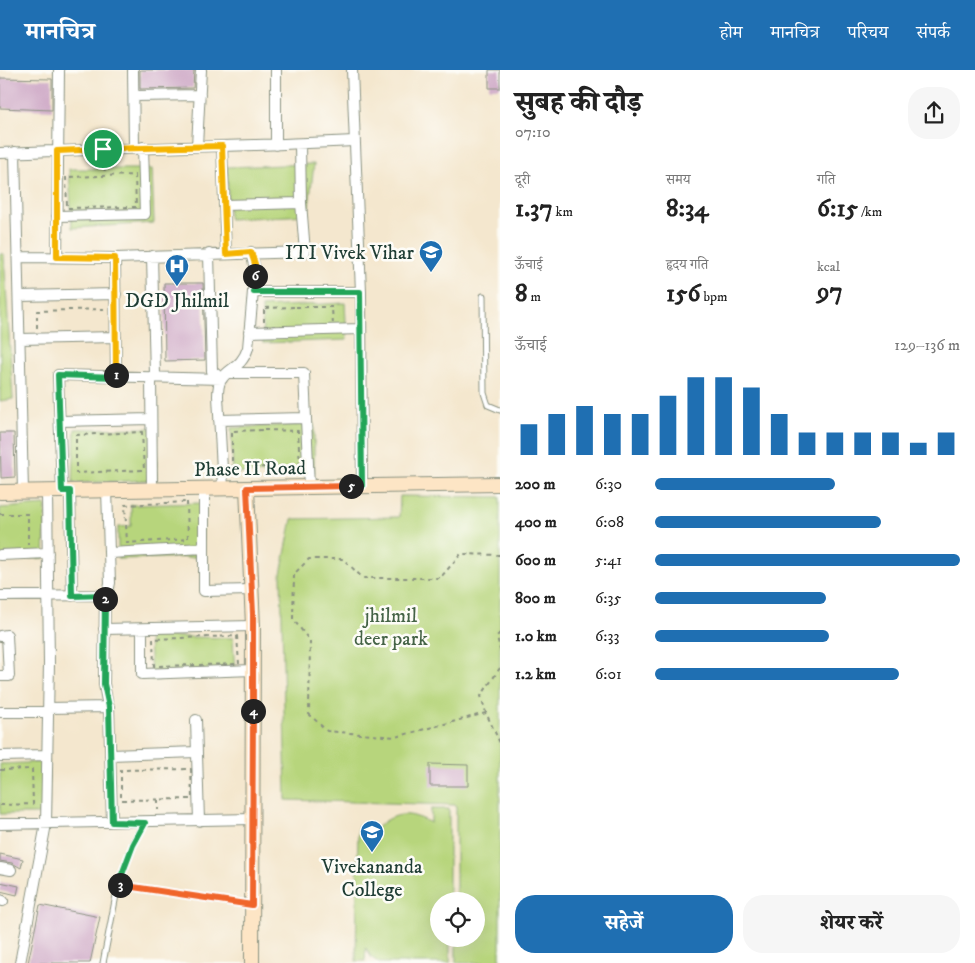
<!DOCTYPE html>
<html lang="hi">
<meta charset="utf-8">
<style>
:root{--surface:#fff;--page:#f6f6f6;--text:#222;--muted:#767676;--accent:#1f6fb2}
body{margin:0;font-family:"IM FELL DW Pica","Noto Serif Devanagari",serif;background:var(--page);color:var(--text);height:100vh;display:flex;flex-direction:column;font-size:19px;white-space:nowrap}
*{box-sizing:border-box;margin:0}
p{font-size:16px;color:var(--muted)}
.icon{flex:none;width:28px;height:28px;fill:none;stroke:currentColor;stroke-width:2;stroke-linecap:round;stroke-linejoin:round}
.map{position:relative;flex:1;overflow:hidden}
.side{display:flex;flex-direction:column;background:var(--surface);width:475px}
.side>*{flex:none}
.controls{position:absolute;left:430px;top:822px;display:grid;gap:10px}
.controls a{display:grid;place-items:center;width:55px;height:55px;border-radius:50%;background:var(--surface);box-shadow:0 5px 20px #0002;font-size:25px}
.pin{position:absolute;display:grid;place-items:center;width:42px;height:42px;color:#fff;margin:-21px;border:2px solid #fff;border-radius:50%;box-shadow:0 1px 5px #0007}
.km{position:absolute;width:25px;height:25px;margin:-12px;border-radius:50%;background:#222;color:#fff;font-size:14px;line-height:25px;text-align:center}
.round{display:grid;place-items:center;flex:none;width:52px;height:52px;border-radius:20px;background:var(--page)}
.summary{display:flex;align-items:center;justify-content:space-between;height:85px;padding:0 15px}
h1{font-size:28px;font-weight:800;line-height:38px}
.figures{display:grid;grid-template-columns:repeat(3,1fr);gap:8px;height:85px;padding:5px 15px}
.figures div{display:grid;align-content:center}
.figures b{font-size:25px;font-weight:800}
.figures small{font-size:14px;font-weight:400}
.figures p{font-size:14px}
.chart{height:140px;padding:10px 15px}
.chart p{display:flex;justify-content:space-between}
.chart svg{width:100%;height:90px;margin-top:5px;stroke:var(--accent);stroke-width:6}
.primary-button{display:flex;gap:10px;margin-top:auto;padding:10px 15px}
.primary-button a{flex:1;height:58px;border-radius:20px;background:var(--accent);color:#fff;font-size:20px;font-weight:800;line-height:58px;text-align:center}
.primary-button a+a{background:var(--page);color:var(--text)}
ul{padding:0 15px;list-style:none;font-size:16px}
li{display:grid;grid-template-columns:80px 60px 1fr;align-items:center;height:38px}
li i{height:12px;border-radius:6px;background:var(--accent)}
header{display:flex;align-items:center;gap:30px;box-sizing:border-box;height:70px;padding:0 25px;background:var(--accent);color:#fff}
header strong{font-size:24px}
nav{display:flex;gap:28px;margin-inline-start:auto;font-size:18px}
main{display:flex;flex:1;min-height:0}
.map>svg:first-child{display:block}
.green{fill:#b7d57c;stroke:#6b8958}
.building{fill:#cea8c6}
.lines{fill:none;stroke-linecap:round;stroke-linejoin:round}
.lane-casing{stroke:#8a9281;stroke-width:7}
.street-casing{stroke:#8a9281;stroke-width:12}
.secondary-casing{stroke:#8a9281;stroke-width:16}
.path{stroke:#8a9281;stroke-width:2;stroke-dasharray:4 4;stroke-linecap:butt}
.lane{stroke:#fff;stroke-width:5}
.street{stroke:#fff;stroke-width:10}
.secondary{stroke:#fde5c5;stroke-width:14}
.split-1-casing{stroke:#fff;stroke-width:10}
.split-2-casing{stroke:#fff;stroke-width:10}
.split-3-casing{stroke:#fff;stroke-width:10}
.split-4-casing{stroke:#fff;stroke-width:10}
.split-5-casing{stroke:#fff;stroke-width:10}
.split-6-casing{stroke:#fff;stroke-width:10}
.split-7-casing{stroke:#fff;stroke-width:10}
.split-1{stroke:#f5b400;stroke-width:6}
.split-2{stroke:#22a559;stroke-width:6}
.split-3{stroke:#22a559;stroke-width:6}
.split-4{stroke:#f0652b;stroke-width:6}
.split-5{stroke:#f0652b;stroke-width:6}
.split-6{stroke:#22a559;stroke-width:6}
.split-7{stroke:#f5b400;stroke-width:6}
.labels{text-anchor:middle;stroke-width:5;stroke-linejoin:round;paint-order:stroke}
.poi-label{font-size:20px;fill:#1f3d34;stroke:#fdfcf7}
.street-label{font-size:20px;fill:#1f3d34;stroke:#fdfcf7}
.park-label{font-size:20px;fill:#456346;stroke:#fdfcf7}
</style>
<header>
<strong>मानचित्र</strong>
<nav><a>होम</a><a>मानचित्र</a><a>परिचय</a><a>संपर्क</a></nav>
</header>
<main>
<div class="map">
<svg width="500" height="893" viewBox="0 0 500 893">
<rect width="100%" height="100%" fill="#fdfcf7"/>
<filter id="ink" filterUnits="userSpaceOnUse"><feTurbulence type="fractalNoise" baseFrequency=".02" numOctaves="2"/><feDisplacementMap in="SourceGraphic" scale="10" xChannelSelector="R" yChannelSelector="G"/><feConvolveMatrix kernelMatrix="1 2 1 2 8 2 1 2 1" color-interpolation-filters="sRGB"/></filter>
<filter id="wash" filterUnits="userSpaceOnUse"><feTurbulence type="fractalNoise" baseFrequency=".0096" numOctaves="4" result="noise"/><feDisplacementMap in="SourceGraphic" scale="20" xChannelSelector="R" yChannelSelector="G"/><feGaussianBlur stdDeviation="1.12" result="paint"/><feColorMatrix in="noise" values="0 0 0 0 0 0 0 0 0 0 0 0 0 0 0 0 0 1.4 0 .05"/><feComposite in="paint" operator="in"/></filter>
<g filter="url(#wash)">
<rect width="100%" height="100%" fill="#f4e7ce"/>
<path class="green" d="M314,94L308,145L229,149L227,97Z
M69,99H152L154,153L72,158Z
M0,184H4L13,329L0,331Z
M345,233L347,270L263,273L262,237Z
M314,354V403H233L231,358Z
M157,358L156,410L73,413L75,359Z
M400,426L500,427V893H456V869H476V831H456V735L286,730L281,504L292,449L399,447Z
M202,433V487L118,489V457L131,456V435Z
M46,435L44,488L0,490V438Z
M149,566L233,568L235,606L151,610Z
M48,692V744H0V694Z
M431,739H449V831H439V869H450V893H379L371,887L366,878L365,891H356L358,756L366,757L367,769C378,754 396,739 417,747C422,748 426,751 431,753Z"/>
<g id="blocks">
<path class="building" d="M140,0H194L193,18L140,19Z
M489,0H500V18H489Z
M0,8L52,9V40L0,38Z
M164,213H203L205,290L165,291Z
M0,363H14L15,407L1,408Z
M430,694L468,695V716H430Z
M0,784L23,789L21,798L12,793L0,791Z
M0,812L19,816L17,825L0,821Z
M40,835L100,847L90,893H28Z"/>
</g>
</g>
<g filter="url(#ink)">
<use href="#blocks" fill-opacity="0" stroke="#8a9281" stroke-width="1"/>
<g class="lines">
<g class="lane-casing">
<path id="lane" d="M483,226L484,323L488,335L500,340
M118,815L251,835
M103,893L118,815L133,775L145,753"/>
</g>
<g class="street-casing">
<path id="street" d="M133,0L134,77
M276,0V75
M352,0L361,222L362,416
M134,26L200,25
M197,76L201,0
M222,76L226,184
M15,82L23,421
M0,83C118,78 236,77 354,71
M224,135L301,133
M57,146L145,144L143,77
M209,184L212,301L222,309
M152,186L155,305L151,307L152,419
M18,187L115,188L305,182L301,133L300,74
M57,187L59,0
M115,188L116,307
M254,222H361
M19,226L116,224
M249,262L361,259
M20,269L116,267
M230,303H304L309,417
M219,350L305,348
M60,351L151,349
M223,418L218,326C218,321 218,315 221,310C229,297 241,299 248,278L255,199L251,182
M204,419V521L252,520
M62,421L58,305L222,309
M70,421L72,526
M110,483L204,478
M0,485L48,483
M105,525L104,614L108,637
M0,526L105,525L108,522L110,513L107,420
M104,559L253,556
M142,559V604L253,600
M0,566L7,565L9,606H0
M48,638L109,637L112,752
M0,642H48
M196,650L199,751
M110,685L197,682
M0,686L47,685
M0,754L253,749
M0,798L11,800
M0,830L3,831
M20,893L46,754L49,593L47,421"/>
</g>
<g class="secondary-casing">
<path id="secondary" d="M247,418L253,556L252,893
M0,422L500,414"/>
</g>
<path class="path" d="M104,89L105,106
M135,105L136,137L67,138L66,107Z
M296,237H332L333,256H264V238Z
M37,258V241L104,239
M264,360L298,361L300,396L232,398V361Z
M142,362L144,400L76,403V365Z
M187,432L188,469L127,473L125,435Z
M0,444H28V474
M500,563L497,566L500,580
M237,566L239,594L154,596L153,569Z
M500,598L481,626L486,643L500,673
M486,643L395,667L327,661L309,644L310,571L293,549L294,504L309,489H343L363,508H440L461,484L500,485
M191,699L192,729L121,730V700Z
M0,700L32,699L33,734L0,735
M158,730V740"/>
<use href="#lane" class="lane"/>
<use href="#street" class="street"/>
<use href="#secondary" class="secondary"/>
</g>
</g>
<g class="lines" filter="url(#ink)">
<g class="split-1-casing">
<path id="split-1" d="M103,79L57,81V187L115,188L116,305"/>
</g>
<g class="split-2-casing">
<path id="split-2" d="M105,529V525L72,526L70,421H62L58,305L116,307V305"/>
</g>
<g class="split-3-casing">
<path id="split-3" d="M105,529L104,614L109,637L112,752L145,753L133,775L118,815H120"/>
</g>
<g class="split-4-casing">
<path id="split-4" d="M120,815L252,835L253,641"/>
</g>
<g class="split-5-casing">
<path id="split-5" d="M253,641V544L247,418L351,416"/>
</g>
<g class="split-6-casing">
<path id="split-6" d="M255,206L254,222H360L362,416H351"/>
</g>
<g class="split-7-casing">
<path id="split-7" d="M103,79L222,76L226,184L251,182L255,194V206"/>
</g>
<use href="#split-1" class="split-1"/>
<use href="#split-2" class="split-2"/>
<use href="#split-3" class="split-3"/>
<use href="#split-4" class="split-4"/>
<use href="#split-5" class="split-5"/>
<use href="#split-6" class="split-6"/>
<use href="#split-7" class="split-7"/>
</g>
<defs>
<g id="university-pin" transform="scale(1.25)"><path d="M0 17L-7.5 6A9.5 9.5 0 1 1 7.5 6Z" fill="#1f6fb2" stroke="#fdfcf7"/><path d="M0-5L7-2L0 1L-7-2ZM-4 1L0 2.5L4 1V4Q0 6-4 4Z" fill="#fff"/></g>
<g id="hospital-pin" transform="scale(1.25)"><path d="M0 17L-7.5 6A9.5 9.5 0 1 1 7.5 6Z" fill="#1f6fb2" stroke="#fdfcf7"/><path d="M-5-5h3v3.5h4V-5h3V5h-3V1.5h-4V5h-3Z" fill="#fff"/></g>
</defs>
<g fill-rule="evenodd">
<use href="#university-pin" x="431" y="182"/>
<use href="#hospital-pin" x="177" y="196"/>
<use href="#university-pin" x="372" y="762"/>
</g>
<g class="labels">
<g class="poi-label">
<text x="414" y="189" text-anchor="end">ITI Vivek Vihar</text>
<text x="177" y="237">DGD Jhilmil</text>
<text x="372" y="803">Vivekananda<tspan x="372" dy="23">College</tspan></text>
</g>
<g class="street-label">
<text transform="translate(250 398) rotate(-1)" y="7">Phase II Road</text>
</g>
<g class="park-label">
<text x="391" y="552">jhilmil<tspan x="391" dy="23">deer park</tspan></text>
</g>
</g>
</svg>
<div class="controls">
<a><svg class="icon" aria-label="locate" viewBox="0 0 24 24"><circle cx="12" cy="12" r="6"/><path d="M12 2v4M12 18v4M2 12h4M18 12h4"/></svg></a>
</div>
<div class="pin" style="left:103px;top:79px;background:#1e9e55"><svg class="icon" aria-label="arrive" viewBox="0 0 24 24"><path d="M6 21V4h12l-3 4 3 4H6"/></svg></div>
<b class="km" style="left:116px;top:305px">1</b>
<b class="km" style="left:105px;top:529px">2</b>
<b class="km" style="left:120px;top:815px">3</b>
<b class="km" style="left:253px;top:641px">4</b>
<b class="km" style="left:351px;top:416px">5</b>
<b class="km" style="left:255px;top:206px">6</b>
</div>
<section class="side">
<div class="summary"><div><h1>सुबह की दौड़</h1><p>07:10</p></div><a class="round"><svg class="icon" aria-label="share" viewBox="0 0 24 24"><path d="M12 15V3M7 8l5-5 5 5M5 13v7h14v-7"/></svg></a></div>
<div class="figures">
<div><p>दूरी</p><b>1.37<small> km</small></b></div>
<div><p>समय</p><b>8:34</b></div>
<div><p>गति</p><b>6:15<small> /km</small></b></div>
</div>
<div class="figures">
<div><p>ऊँचाई</p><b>8<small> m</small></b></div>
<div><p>हृदय गति</p><b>156<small> bpm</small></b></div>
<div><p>kcal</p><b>97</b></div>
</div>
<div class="chart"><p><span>ऊँचाई</span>129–136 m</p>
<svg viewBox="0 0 160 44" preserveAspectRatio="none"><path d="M5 44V29M15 44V24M25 44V20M35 44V24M45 44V24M55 44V15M65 44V6M75 44V6M85 44V11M95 44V24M105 44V33M115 44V33M125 44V33M135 44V33M145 44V38M155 44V33"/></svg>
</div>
<ul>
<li><b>200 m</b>6:30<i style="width:59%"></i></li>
<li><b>400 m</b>6:08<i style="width:74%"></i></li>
<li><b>600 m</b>5:41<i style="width:100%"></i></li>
<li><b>800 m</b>6:35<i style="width:56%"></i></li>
<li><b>1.0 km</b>6:33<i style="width:57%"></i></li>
<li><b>1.2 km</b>6:01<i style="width:80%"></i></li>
</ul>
<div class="primary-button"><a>सहेजें</a><a>शेयर करें</a></div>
</section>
</main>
